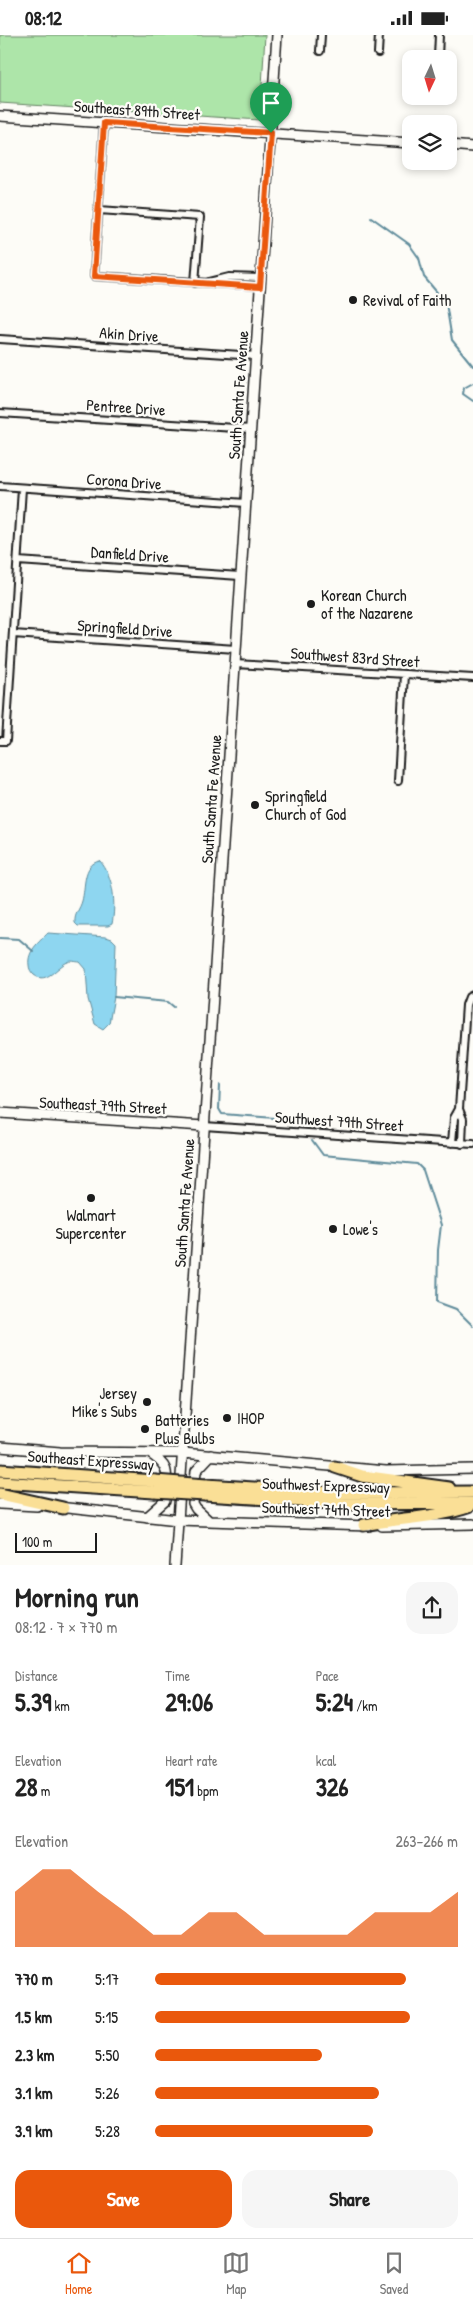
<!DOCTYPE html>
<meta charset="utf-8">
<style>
:root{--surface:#fff;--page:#f6f6f6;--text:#222;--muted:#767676;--line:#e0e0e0;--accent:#ea580c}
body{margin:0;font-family:"Patrick Hand",sans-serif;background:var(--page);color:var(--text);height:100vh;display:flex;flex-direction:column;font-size:19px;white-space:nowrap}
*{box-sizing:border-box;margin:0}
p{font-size:16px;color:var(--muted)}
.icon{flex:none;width:28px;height:28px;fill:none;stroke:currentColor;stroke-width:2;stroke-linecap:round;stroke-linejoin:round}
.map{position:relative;height:1530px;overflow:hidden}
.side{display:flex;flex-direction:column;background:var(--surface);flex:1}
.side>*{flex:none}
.needle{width:32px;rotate:184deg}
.buttons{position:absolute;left:402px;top:15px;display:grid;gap:10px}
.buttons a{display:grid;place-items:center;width:55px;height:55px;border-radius:10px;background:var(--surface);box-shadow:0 2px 8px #0003;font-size:25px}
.scale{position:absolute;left:15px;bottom:12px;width:82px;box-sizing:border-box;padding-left:5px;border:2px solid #1c1c1c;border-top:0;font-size:14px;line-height:18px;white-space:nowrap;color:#1c1c1c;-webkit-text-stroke:4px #fdfcf7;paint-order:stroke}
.pin{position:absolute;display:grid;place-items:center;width:42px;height:42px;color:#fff;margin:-51px -21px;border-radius:50% 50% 50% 0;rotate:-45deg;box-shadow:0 0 5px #0007}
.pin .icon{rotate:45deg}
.round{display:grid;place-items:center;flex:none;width:52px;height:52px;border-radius:15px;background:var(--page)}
.overview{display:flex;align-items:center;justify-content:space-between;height:85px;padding:0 15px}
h1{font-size:28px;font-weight:800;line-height:38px}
.figures{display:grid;grid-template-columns:repeat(3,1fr);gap:8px;height:85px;padding:5px 15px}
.figures div{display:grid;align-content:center}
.figures b{font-size:25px;font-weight:800}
.figures small{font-size:14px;font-weight:400}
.figures p{font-size:14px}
.chart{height:140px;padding:10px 15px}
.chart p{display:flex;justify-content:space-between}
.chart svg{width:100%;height:90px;margin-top:5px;fill:var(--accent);opacity:.7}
.button{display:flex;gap:10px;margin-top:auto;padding:10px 15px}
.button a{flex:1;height:58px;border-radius:15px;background:var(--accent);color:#fff;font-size:20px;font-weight:800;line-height:58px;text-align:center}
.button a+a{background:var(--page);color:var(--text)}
ul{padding:0 15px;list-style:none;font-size:16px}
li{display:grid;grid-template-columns:80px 60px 1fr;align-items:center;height:38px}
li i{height:12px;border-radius:6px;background:var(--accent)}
.status{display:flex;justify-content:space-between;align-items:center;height:35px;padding:0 25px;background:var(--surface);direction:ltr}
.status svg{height:14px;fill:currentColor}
.menu{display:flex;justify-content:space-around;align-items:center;height:70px;border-top:1px solid var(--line);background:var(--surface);font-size:14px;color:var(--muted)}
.menu a{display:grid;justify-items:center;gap:2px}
.menu .selected{color:var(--accent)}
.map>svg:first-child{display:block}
.park{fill:#ade5a9;stroke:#648062}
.water{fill:#8ed6f0;stroke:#608c9b}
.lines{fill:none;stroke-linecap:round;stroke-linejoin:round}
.stream{stroke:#608c9b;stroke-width:2}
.street-casing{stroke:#1c1c1c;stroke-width:10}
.secondary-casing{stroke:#1c1c1c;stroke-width:12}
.highway-casing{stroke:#1c1c1c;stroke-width:15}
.street{stroke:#fdfcf7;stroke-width:6}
.secondary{stroke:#fdfcf7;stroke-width:9}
.highway{stroke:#fadf96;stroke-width:11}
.highway-bridge-casing{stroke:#1c1c1c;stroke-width:15;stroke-linecap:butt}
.highway-bridge{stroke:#fadf96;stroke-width:11}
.route-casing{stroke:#fff;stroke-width:10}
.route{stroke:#ea580c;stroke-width:6}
.poi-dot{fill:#1c1c1c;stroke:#fdfcf7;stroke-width:2}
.labels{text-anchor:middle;stroke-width:4.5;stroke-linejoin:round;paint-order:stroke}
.street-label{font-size:16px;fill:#1c1c1c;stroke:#fdfcf7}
.poi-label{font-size:16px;fill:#1c1c1c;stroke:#fdfcf7;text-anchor:start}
</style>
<div class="status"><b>08:12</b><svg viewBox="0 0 49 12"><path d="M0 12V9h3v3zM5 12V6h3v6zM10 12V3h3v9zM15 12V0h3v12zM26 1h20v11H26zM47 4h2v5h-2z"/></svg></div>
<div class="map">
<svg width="473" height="1531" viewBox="0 0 473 1531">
<rect width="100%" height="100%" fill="#fdfcf7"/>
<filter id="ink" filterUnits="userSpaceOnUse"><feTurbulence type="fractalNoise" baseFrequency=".02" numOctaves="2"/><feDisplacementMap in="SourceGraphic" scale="10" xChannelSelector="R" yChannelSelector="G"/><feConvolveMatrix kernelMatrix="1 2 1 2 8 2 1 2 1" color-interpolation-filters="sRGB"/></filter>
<g filter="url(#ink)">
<path class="park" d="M0,0H265L260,85L0,68Z"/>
<path class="water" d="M100,826C114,842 116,869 112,889L108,891H78L75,888C74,879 80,874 82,866C86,852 82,829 100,826Z
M48,898L106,902L112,904L116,908L114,962L109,988L103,994L95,989L88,964L86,934L80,927C76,927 71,925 68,927C57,931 47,950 34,940C31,937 29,934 29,930C27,916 39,907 48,898Z"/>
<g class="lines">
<path class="stream" d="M371,182L409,209L419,223L424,242L446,268L452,305L473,331
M473,348L464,353L463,359L473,366
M0,903L19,904L33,916
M114,962L168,967L174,972
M220,1050L219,1074L222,1079L289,1084L296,1087
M312,1105L323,1120L417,1129L423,1135L441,1190L438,1215L437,1267L456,1274L473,1291"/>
<g class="street-casing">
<path id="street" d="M320,16L321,0
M378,18L379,0
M438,22L439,0
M104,88L94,241L260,251
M99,175L200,182L195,248
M209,247L229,242L261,243
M0,304L256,321
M0,378L251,394
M0,451L246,468
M18,526L240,541
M13,599L236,614
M235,629L473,643
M0,706H6L22,453
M398,746L404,639
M459,1074L463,1084L462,1109
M204,1091L473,1109
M452,1108L454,1083L459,1074L466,970L469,962L473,960"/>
</g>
<g class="secondary-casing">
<path id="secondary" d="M0,81L411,108
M449,110L473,112
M0,1078L204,1091
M0,1412L60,1417L183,1418L386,1436L473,1434
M0,1469L37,1471
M58,1472L178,1485L369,1491
M147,1482L165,1466C166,1440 173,1433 149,1418
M208,1485L196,1474L193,1469L196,1436L211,1420
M382,1491L473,1489
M175,1531L277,0"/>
</g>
<g class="highway-casing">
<path id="highway" d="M335,1432L362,1441L449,1453
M0,1435L155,1446
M0,1447L154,1457
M206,1450L335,1458L473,1457
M0,1459L63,1473
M205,1460L347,1469L473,1468
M364,1490C399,1483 435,1483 468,1472"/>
</g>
<use href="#street" class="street"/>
<use href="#secondary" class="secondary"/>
<use href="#highway" class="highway"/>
<g class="highway-bridge-casing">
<path id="highway-bridge" d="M155,1446L206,1450
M154,1457L205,1460"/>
</g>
<use href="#highway-bridge" class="highway-bridge"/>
</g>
</g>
<g class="lines" filter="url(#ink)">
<g class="route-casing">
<path id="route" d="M104,88L271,98L260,252L94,241Z"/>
</g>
<use href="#route" class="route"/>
</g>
<g class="poi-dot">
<circle cx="353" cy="265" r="5"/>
<circle cx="311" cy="569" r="5"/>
<circle cx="255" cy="770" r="5"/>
<circle cx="91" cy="1163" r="5"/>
<circle cx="333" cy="1194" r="5"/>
<circle cx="147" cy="1367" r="5"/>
<circle cx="227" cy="1383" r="5"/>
<circle cx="145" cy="1394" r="5"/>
</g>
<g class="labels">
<g class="street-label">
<text transform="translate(137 75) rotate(4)" y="6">Southeast 89th Street</text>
<text transform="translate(129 299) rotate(4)" y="6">Akin Drive</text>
<text transform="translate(238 360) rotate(-86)" y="6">South Santa Fe Avenue</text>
<text transform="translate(126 372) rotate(4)" y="6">Pentree Drive</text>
<text transform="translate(124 446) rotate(4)" y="6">Corona Drive</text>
<text transform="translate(130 519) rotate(4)" y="6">Danfield Drive</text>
<text transform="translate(125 593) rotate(4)" y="6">Springfield Drive</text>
<text transform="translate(355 622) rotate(4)" y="6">Southwest 83rd Street</text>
<text transform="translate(211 764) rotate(-86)" y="6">South Santa Fe Avenue</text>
<text transform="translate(103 1070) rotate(3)" y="6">Southeast 79th Street</text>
<text transform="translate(339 1086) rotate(4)" y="6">Southwest 79th Street</text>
<text transform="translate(184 1168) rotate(-86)" y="6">South Santa Fe Avenue</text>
<text transform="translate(91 1425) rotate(4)" y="6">Southeast Expressway</text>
<text transform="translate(326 1450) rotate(2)" y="6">Southwest Expressway</text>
<text transform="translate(326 1474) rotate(2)" y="6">Southwest 74th Street</text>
</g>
<g class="poi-label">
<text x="363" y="271">Revival of Faith</text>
<text x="321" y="566">Korean Church<tspan x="321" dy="18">of the Nazarene</tspan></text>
<text x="265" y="767">Springfield<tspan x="265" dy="18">Church of God</tspan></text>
<text x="91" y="1186" text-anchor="middle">Walmart<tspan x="91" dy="18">Supercenter</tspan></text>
<text x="343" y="1200">Lowe's</text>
<text x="137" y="1364" text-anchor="end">Jersey<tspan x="137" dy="18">Mike's Subs</tspan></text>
<text x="237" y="1389">IHOP</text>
<text x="155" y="1391">Batteries<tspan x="155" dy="18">Plus Bulbs</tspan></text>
</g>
</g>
</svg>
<div class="buttons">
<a><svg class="needle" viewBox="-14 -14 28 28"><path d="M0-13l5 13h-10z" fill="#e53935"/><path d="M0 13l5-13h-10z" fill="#767676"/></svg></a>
<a><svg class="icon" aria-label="layers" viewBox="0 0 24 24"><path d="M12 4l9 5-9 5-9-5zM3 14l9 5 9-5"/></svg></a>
</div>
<div class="scale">100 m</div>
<div class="pin" style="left:271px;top:98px;background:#1e9e55"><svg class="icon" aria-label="arrive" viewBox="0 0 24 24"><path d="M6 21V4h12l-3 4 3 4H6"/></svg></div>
</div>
<section class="side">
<div class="overview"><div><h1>Morning run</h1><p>08:12 · 7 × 770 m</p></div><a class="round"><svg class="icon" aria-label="share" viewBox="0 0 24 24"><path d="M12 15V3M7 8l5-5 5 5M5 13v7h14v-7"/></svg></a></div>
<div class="figures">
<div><p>Distance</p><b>5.39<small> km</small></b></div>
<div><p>Time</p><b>29:06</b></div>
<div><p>Pace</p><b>5:24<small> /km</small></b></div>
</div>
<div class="figures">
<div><p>Elevation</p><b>28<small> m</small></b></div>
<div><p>Heart rate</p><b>151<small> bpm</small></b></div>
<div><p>kcal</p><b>326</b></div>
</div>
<div class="chart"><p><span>Elevation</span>263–266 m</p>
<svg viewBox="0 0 160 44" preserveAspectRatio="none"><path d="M0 44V17L10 6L20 6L30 17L40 27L50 38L60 38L70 27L80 27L90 38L100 38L110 38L120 38L130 27L140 27L150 27L160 17V44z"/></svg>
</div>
<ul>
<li><b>770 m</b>5:17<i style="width:83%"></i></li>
<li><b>1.5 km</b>5:15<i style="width:84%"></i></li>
<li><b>2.3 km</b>5:50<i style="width:55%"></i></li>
<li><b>3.1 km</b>5:26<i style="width:74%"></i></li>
<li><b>3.9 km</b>5:28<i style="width:72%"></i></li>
</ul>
<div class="button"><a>Save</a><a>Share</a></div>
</section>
<nav class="menu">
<a class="selected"><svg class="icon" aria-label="home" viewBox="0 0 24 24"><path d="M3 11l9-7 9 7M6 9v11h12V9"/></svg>Home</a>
<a><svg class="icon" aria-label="map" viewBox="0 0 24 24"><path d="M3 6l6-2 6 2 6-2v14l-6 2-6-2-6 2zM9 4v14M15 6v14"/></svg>Map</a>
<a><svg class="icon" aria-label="saved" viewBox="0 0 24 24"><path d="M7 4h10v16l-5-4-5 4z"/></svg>Saved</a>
</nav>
